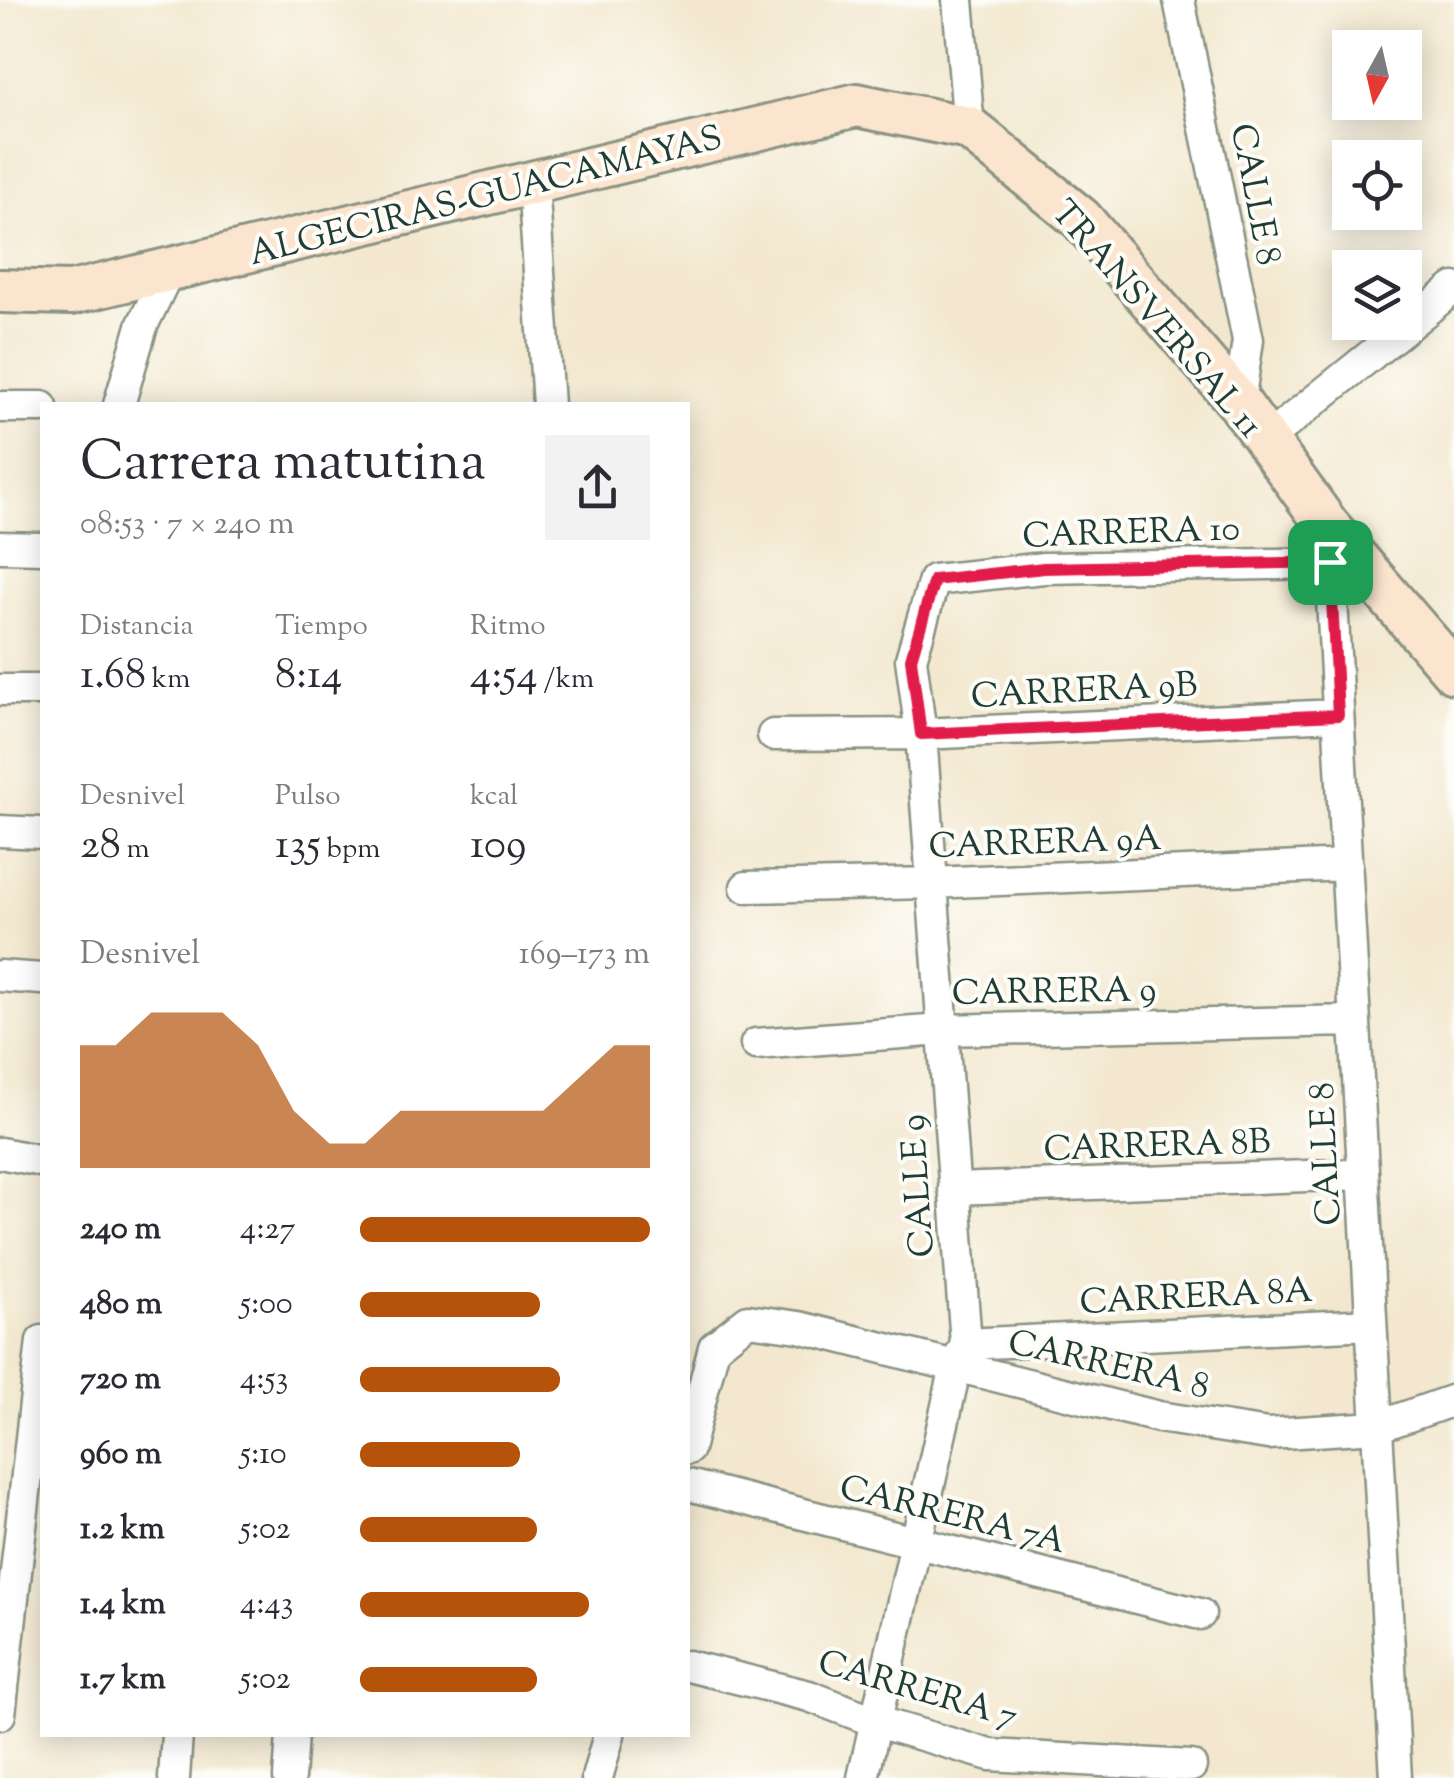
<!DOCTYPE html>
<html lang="es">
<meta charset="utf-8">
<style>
:root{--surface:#fff;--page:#f2f2f3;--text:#2b2b33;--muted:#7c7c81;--accent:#b45309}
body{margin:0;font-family:"Sorts Mill Goudy",serif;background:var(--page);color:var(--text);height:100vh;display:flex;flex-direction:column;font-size:38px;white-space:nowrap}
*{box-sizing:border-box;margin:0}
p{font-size:32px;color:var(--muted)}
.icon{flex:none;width:55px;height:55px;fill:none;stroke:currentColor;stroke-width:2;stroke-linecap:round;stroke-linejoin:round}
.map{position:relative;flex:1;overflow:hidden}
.sheet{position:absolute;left:40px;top:402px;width:650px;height:1335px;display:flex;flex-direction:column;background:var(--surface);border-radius:0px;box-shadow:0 5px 25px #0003}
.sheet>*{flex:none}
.needle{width:65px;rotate:188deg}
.fabs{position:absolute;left:1332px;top:30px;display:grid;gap:20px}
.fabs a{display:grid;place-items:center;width:90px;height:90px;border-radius:0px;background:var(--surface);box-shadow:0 5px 25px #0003;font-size:50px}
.pin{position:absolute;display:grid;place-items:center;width:85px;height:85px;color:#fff;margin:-42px;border-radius:20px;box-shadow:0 5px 15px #0006}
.round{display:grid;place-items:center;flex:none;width:105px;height:105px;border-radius:0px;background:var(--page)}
.summary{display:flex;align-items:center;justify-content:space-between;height:170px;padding:0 40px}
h1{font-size:55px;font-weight:600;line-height:75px}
.stats{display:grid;grid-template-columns:repeat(3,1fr);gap:15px;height:170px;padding:10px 40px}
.stats div{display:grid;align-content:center}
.stats b{font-size:42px;font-weight:600}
.stats small{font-size:28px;font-weight:400}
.stats p{font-size:28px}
.chart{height:280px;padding:20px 40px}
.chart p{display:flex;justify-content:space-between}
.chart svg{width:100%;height:180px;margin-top:10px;fill:var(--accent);opacity:.7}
ul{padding:0 40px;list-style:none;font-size:32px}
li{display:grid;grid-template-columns:160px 120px 1fr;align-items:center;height:75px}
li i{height:25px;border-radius:12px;background:var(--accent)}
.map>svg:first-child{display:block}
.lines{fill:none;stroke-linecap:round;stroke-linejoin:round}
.street-casing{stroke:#899282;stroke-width:35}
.secondary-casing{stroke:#899282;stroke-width:48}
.street{stroke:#fff;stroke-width:30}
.secondary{stroke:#fce5cf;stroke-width:42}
.route-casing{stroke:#fff;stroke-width:20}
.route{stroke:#e11d48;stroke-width:12}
.labels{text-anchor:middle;stroke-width:8;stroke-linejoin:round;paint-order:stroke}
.street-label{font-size:35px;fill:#1f3d34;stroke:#fdfcf7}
</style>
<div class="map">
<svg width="1454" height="1778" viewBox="0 0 1454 1778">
<rect width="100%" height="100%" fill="#fdfcf7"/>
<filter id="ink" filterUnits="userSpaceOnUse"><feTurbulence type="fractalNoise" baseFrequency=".01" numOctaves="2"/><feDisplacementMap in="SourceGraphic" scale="20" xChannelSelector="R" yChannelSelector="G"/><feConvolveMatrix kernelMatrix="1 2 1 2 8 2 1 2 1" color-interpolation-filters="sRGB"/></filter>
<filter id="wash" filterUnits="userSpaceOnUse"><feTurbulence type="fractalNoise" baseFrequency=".0048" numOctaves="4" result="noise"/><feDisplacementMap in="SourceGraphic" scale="40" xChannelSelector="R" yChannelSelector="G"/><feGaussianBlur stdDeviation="2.25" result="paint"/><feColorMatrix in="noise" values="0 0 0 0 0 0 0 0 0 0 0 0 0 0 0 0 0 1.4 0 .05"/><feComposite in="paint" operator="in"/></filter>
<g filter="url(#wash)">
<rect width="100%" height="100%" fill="#f3e8cf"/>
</g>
<g filter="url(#ink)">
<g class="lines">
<g class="street-casing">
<path id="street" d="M958,0L969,128
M1179,0L1248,340L1239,403
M533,183L548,405
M119,405L142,326L169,270
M0,407H42
M1266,440L1454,288
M1329,544L1396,1778
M0,547L42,548
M0,690H42
M773,735L921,734L1338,715
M0,831L42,833
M746,887L931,883L1347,865
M0,976L42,979
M756,1044L942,1030L1355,1021
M0,1153L42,1161
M954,1189L1363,1174
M966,1344L1371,1324
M688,1449L714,1347L748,1320L799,1327L1159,1417L1268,1434L1377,1427L1454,1400
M688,1485L1200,1614
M688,1666L809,1696L874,1721L990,1755L1191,1766
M0,1714L42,1341
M174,1778L177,1735
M289,1778L292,1735
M597,1778L609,1735
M863,1778L956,1366L966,1344L921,734L911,659L934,580L1044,568L1330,563"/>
</g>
<g class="secondary-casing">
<path id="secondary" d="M0,291L71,293L857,105L969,128L1081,219L1239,403L1328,526L1454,672"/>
</g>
<use href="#street" class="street"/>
<use href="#secondary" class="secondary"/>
</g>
</g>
<g class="lines" filter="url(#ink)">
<g class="route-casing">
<path id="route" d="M1330,562L1338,715L921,734L911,659L934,580L1044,568Z"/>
</g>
<use href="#route" class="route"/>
</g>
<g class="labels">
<g class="street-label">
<text transform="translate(485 194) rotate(-14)" y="12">ALGECIRAS-GUACAMAYAS</text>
<text transform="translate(1257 194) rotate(79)" y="12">CALLE 8</text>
<text transform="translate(1158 318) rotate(49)" y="12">TRANSVERSAL 11</text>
<text transform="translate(1131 531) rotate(-2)" y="12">CARRERA 10</text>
<text transform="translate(1084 689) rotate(-3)" y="12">CARRERA 9B</text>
<text transform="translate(1045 841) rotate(-2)" y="12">CARRERA 9A</text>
<text transform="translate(1054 990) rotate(-1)" y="12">CARRERA 9</text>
<text transform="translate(1157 1144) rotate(-2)" y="12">CARRERA 8B</text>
<text transform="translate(1324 1154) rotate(-93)" y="12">CALLE 8</text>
<text transform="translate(916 1186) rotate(-94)" y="12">CALLE 9</text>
<text transform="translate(1196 1295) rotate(-3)" y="12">CARRERA 8A</text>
<text transform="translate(1109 1363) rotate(13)" y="12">CARRERA 8</text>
<text transform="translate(953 1513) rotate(14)" y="12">CARRERA 7A</text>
<text transform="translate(918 1688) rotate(16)" y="12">CARRERA 7</text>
</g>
</g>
</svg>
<div class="fabs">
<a><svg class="needle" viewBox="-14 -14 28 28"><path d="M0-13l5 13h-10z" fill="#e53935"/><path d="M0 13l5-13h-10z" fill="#7c7c81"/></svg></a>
<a><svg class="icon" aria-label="locate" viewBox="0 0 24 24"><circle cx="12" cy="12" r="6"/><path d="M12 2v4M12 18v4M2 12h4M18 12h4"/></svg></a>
<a><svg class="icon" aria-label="layers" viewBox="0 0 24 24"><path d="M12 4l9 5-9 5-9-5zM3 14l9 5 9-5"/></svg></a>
</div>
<div class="pin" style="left:1330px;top:562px;background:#1e9e55"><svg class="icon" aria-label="arrive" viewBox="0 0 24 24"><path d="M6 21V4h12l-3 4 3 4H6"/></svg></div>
<section class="sheet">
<div class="summary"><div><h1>Carrera matutina</h1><p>08:53 · 7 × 240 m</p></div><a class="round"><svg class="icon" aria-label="share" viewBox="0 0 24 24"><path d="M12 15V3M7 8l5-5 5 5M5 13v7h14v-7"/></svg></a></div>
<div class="stats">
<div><p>Distancia</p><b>1.68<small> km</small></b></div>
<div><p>Tiempo</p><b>8:14</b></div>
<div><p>Ritmo</p><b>4:54<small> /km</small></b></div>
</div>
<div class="stats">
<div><p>Desnivel</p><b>28<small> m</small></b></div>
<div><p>Pulso</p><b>135<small> bpm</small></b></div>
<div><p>kcal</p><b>109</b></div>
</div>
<div class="chart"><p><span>Desnivel</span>169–173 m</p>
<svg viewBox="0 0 160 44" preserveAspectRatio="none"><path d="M0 44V14L10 14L20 6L30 6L40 6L50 14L60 30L70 38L80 38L90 30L100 30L110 30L120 30L130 30L140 22L150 14L160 14V44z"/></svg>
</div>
<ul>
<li><b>240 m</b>4:27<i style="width:100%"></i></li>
<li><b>480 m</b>5:00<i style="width:62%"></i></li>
<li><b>720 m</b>4:53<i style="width:69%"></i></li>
<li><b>960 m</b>5:10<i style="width:55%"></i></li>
<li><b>1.2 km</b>5:02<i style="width:61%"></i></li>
<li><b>1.4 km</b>4:43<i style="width:79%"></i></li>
<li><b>1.7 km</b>5:02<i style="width:61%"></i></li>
</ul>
</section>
</div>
